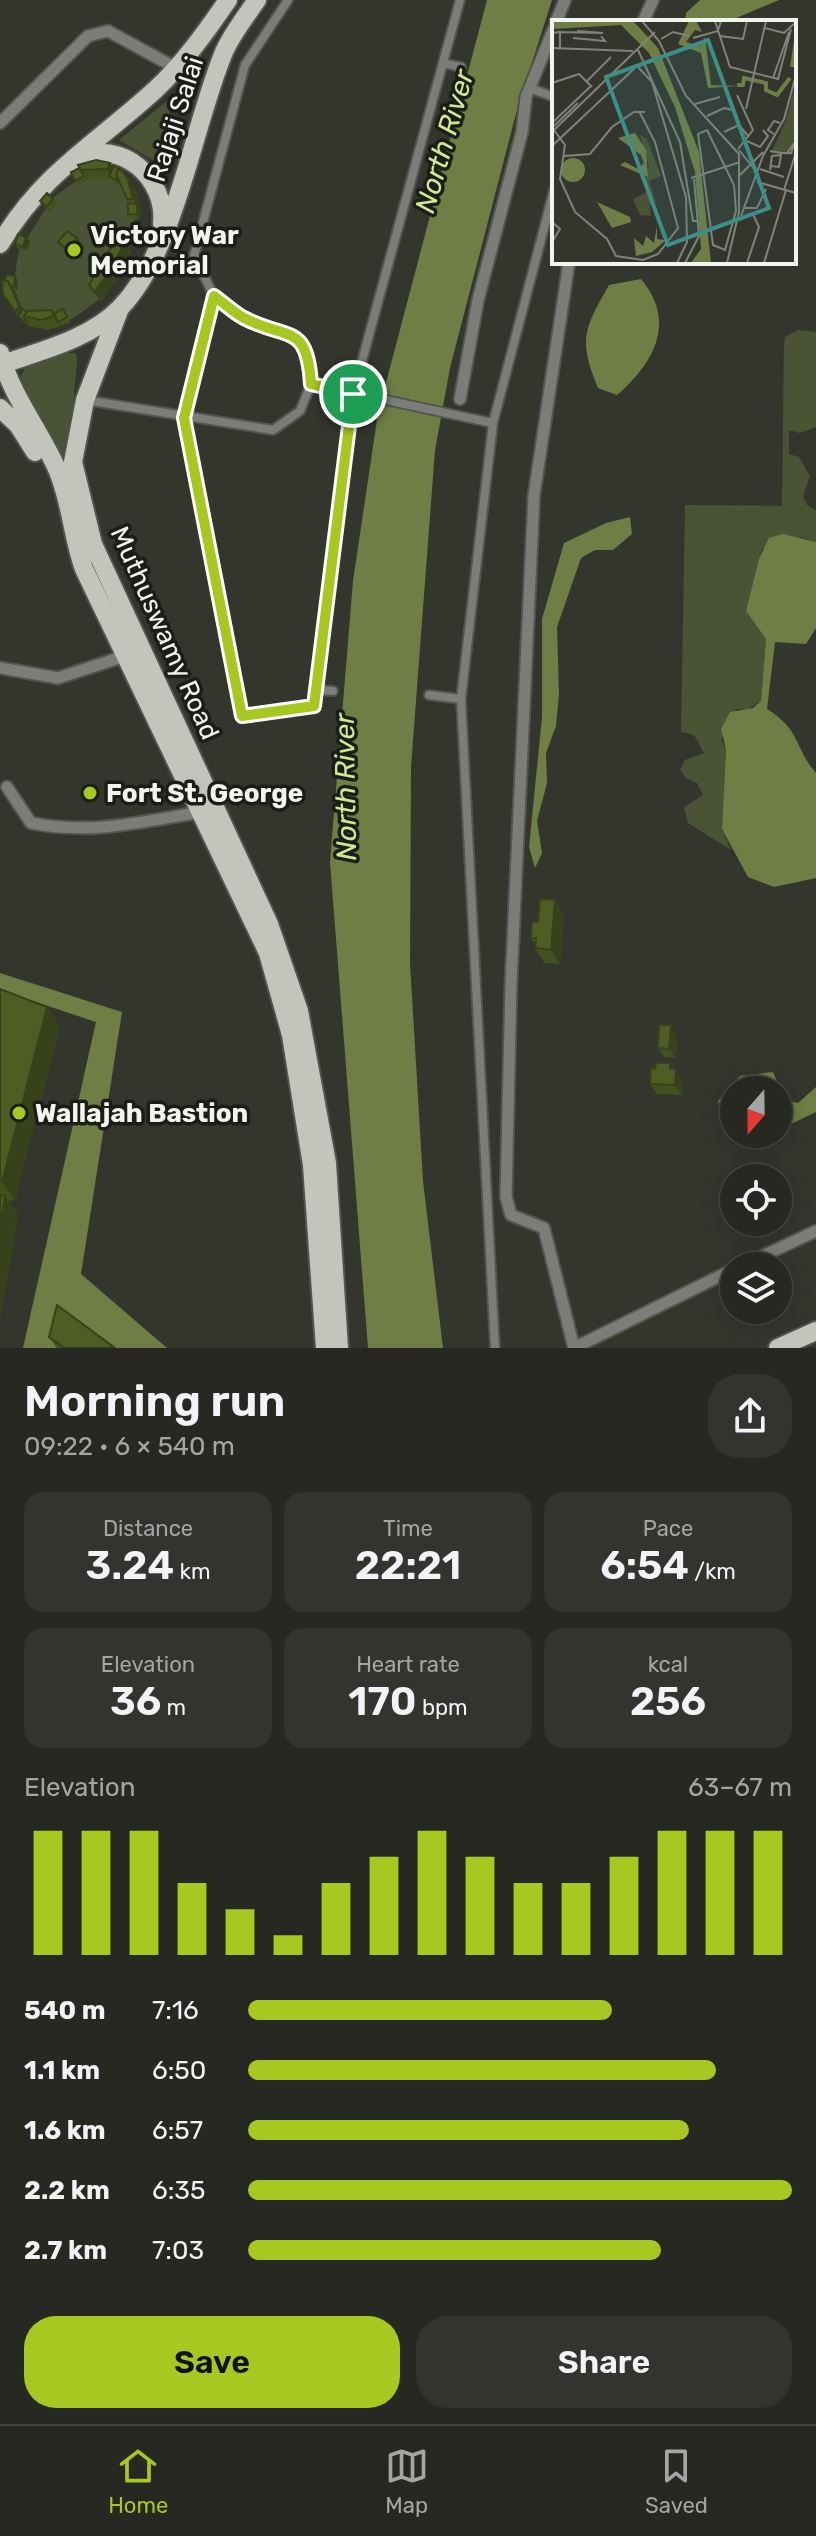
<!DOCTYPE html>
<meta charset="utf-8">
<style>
:root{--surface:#272822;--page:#33342f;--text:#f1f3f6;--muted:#a4a6a5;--line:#434440;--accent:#a6c821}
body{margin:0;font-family:Rubik,sans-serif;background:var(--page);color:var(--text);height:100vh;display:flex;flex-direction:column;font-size:30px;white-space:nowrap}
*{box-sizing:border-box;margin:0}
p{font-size:26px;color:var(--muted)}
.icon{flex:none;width:44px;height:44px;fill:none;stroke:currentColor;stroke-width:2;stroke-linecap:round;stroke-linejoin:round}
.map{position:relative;height:1348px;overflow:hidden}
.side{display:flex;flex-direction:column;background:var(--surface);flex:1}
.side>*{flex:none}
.needle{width:52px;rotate:200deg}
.tools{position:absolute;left:720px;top:1076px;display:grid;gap:16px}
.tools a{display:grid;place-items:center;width:72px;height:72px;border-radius:50%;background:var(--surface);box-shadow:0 4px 20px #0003,0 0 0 2px var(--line);font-size:40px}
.pin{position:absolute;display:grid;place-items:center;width:68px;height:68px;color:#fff;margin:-34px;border:4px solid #fff;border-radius:50%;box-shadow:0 2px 8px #0007}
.round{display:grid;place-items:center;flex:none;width:84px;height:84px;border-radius:32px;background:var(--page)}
.headline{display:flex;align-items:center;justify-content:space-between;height:136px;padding:0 24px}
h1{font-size:44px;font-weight:600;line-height:60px}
.figures{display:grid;grid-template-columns:repeat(3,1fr);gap:12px;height:136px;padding:8px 24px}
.figures div{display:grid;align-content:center;border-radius:20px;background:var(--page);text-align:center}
.figures b{font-size:40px;font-weight:600}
.figures small{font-size:22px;font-weight:400}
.figures p{font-size:22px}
.chart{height:224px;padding:16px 24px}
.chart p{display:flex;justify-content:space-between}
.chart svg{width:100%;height:144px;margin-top:8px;stroke:var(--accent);stroke-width:6}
.action{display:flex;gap:16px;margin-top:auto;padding:16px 24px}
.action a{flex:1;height:92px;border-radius:32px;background:var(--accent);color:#111;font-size:32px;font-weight:600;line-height:92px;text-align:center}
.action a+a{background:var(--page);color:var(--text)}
ul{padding:0 24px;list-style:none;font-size:26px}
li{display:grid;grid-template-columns:128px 96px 1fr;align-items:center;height:60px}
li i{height:20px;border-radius:10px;background:var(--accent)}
.menu{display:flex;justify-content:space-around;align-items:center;height:112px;border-top:2px solid var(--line);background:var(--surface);font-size:22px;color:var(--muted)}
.menu a{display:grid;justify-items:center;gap:4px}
.menu .current{color:var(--accent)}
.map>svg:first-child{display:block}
.green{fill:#4a5333}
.water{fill:#6e7e45}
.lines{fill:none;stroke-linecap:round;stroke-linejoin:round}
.pedestrian-casing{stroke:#52544d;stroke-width:12}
.minor-casing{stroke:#52544d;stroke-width:15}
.primary-casing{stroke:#52544d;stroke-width:22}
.pedestrian{stroke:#7c7d79;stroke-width:8}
.minor{stroke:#7c7d79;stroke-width:11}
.primary{stroke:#c2c5bc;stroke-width:18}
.wall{fill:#445020}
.shaded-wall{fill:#37411a}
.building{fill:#4f5d25;stroke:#37411a;stroke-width:2}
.route-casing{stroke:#fff;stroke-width:16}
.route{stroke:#a6c821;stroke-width:10}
.poi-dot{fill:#a6c821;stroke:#1c1d19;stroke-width:3}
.labels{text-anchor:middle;stroke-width:7;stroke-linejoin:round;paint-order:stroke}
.street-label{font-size:26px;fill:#f2f4ee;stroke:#1c1d19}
.poi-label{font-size:26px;font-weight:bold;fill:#f2f4ee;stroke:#1c1d19;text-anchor:start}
.water-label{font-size:28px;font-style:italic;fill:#d1e893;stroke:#1c1d19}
.inset-river{fill:none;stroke:#6e7e45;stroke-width:4}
.inset-road{fill:none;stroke:#80827b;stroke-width:2}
.view{fill:#3c8f88;fill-opacity:0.15;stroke:#3c8f88;stroke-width:4}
.inset-edge{fill:none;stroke:#f2f4ee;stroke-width:4}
</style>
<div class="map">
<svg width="816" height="1348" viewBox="0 0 816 1348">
<rect width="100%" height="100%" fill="#34362e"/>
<path class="green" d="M168,100L172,102L158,163L119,140Z
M118,171C134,180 141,200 140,219H135C130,252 124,274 101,301L99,299C71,323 30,348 10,303L21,239L26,240L46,208L43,205L76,181Z
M798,330L816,332V427L800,433L789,430V454L799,457L810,476L803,496L807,505L816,510V542L801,537L762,549L746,611L766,639L761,701L748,709H736L721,739L726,749L722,829L731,850L688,823L684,807L703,795L697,783L686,778L680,770L685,760L704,753L694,735L681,732L685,505L782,506L784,346L785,337Z
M71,353L76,354L77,360L67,472L20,380C25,357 51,356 71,353Z"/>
<path class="water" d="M487,0H552L518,106L450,368L435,450L411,767L410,963L423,1181L443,1348H368L330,862L353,581L378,413Z
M700,0H779L727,22H685L686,13Z
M641,279C677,322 654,363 617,395L598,388C578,340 584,329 609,285Z
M630,517L632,534L613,550H595L581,558L557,627L559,694L556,726L546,753L547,783L537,821L542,853L535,868L529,847L542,717V619L564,543L606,523Z
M783,534L816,542V628L806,644L775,642L767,709C802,731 793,746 816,773V878L774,887L748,877L722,829L726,749L721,729L730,712L753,708L761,701L766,639L746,611L759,559L769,538Z
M0,973L122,1012L81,1274L167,1348H23L96,1022L0,990Z
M773,1072L785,1100L798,1103L816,1087V1112L778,1130V1090H734V1130L724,1126L718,1101L740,1076Z"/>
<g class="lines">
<g class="pedestrian-casing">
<path id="pedestrian" d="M288,0L245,65L194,256L214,296L244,318L294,335L309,354L311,384
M443,63L461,67
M535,90L554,97
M214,296L184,418L242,716L314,706L353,394L460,0
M85,400L273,430L300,411L311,384L493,423
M318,690L333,691
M429,695L461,699
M495,1348L461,699L493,423L554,190"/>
</g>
<g class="minor-casing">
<path id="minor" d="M556,22L565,0
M643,22L653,0
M0,123L88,36L108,31L176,68
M569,262L534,495L511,983L506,1197L511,1215L544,1228L574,1348
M460,399L478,300L522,132L526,97L554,28
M0,668L58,678L128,655
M7,787L31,823C91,835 141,822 201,812
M741,1266L816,1231
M574,1348L734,1269"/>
</g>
<g class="primary-casing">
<path id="primary" d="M78,159C121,137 167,179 162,224
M0,244C43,172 96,144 155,90C183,64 206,32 228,0
M120,308L85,400L73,462L93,544L269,924L299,1011L327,1163L339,1348
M0,353C11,395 39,429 57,469C71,501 72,536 84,569L268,953L291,1035L312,1165L325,1348
M0,365C40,351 91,339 121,307C176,249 193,126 224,52C232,34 246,16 257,0
M0,408L18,425L35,452
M778,1348L816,1331"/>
</g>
<use href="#pedestrian" class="pedestrian"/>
<use href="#minor" class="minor"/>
<use href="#primary" class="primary"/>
</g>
<path class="wall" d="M110,163L114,168L127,176L133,186L141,209L140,219L131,218L128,214L130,204L120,185L112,179H87L88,181L79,185L75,181L80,168Z
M53,199L57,204L50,212L40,201Z
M30,241L27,251L18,249L15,244Z
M58,242L84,248L75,259L65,252Z
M15,276L18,281L17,291H15L23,309L27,312L54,315L63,309L70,322L61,326L47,330L31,326L30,327L22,321L15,311L5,281Z
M564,914L560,964L545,963L535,948V944L531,938L538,922Z
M0,989L47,1007L60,1026L15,1200L9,1201L18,1214L0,1319Z
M677,1035L676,1058L664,1057L658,1048Z
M675,1069L682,1079V1095L657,1094L650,1084Z
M49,1337L115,1348H57Z"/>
<path class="shaded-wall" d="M110,163L117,172L114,179L107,169Z
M127,177L133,186L141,209L140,219L137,214V205L133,199Z
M26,237L30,241L27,251L23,247Z
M77,238L84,248L75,259L69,250Z
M125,241L132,251L118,279L101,301L94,292Z
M15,276L18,281L17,291L14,286Z
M8,281L15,291L25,315L20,318L15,311Z
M555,900L564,914L560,964L551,950Z
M47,1007L60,1026L15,1200L2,1182Z
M671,1025L677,1035L676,1058L669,1049Z
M670,1063L682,1079V1095L675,1085L670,1069Z
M5,1196L18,1214L0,1319V1226Z"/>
<path class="building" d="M96,160L110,163L107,169L80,170L78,165Z
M114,166L119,169L116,174L118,181L109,176Z
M80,168L84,176L75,181L71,172Z
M119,168L127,177L133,199H127L116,174Z
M47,193L53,199L46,207L40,201Z
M128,203L137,204V214H128Z
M67,231L77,238L69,250L58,242Z
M18,234L26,237L23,247L15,244Z
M117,238L125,241L111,270L94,292L89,285Z
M6,275L15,276L14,286H11L8,281H5Z
M2,281H8L19,306L15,311L3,294Z
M23,309L27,312L24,316L27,322L18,317Z
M63,309L67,317L58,322L54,314Z
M51,310L54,316L41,320L24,316L28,311Z
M540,899L555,900L551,950L535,948L536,938H531L532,922H538Z
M0,989L47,1007L2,1182H0Z
M659,1025H671L669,1049L658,1048Z
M656,1063H670V1069H676L675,1085L650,1084L651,1068L655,1069Z
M0,1195L5,1196L0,1226Z
M57,1305L115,1348H65L49,1337Z"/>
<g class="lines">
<g class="route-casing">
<path id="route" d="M214,296C224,303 234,313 244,318C288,341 307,322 311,384L353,394L314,706L242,716L184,418Z"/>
</g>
<use href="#route" class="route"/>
</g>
<g class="poi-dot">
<circle cx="74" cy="250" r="8"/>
<circle cx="90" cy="793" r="8"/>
<circle cx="19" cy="1113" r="8"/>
</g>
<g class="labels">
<g class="street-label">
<text transform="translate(175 119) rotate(-72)" y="9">Rajaji Salai</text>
<text transform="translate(165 633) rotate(66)" y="9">Muthuswamy Road</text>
</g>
<g class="poi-label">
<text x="90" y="244">Victory War<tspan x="90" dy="30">Memorial</tspan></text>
<text x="106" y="802">Fort St. George</text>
<text x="35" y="1122">Wallajah Bastion</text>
</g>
<g class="water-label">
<text transform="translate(444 141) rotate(-74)" y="10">North River</text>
<text transform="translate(345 787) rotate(-91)" y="10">North River</text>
</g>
</g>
<g transform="translate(552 20)">
<rect width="244" height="244" fill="#34362e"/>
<path d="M244,61L241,135L219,133L233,102ZM88,115L95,119L109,156L97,161L104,182L98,186L99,196L88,195L81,179L99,170L88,158L95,157L97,146Z" fill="#4a5333"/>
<path d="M0,1H81L106,28L147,132L159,243H139L149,229L143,152L123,87L97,33L69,5L0,9ZM137,1H144L150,12L143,10L134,22L148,26L153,17L159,65L188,66L156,68L149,33L126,24ZM83,113L94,130L96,157L68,145L73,142L86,149L92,143L89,135L66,118ZM9 150a12 12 0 1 1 24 0a12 12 0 1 1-24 0ZM45,182L78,197L79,202L60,208ZM105,206V219L114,220L100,232L84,236L82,218L91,226L94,216L102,223Z" fill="#6e7e45"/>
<path class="inset-river" d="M240,47L244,21M185,65H191L192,58L214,63V70L225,75L238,58"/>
<path class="inset-road" d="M90,1L107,21L134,76L187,134V192L175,243M163,1L178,47L226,59L239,9M213,8L232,13L244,2M8,12L51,13L25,11M0,13L8,12V28M168,16L191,19L195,1M21,18L53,21L49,16M141,18L166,11L169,1M109,19L121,12L137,16M0,28L81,31M86,30L128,122L141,201H146M221,58L237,12M35,61L59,37M0,63L27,54L40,67M185,75L201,110L186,129M143,84L168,77M194,89L214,1M155,96L172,88L181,90M0,103L39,66M2,106L26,83M2,110L13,125L8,159L23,192L55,219L64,236L91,240L106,234L126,208L103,122L87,91M155,110L182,165L184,191L173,230L161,225L146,114ZM0,112L103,12M172,112L187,105L197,117M222,114L216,110L222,101L228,103M195,121L208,127L216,116L211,110M0,126L85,46L100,62L134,177L135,222L125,243M187,130L207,155M218,131L230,133H239L243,122L235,133M12,136L38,134L60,107L82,92H93M208,149L232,157M218,150L220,136L229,135L227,147L219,146M188,155L211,132M139,158L188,142M205,162L244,173M232,170L244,132M192,188H205L214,169M189,196L211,136L232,99L244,55M0,202L8,209L0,222M133,243L147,216L142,159M195,243L207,207L201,194M212,243L234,170"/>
<path class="view" d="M156,20L217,188L116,225L54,57Z"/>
<rect width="244" height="244" class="inset-edge"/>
</g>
</svg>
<div class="tools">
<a><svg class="needle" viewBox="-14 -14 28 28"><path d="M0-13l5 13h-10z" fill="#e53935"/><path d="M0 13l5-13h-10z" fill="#a4a6a5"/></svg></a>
<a><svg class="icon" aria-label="locate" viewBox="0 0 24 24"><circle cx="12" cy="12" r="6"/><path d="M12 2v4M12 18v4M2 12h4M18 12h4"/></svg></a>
<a><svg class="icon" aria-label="layers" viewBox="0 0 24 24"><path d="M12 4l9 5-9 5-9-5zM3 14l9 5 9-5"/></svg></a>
</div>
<div class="pin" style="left:353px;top:394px;background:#1e9e55"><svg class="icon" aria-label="arrive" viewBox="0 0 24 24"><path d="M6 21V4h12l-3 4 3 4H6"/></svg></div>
</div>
<section class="side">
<div class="headline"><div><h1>Morning run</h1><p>09:22 · 6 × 540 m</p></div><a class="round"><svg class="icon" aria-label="share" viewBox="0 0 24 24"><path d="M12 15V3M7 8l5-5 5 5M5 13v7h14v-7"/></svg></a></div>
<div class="figures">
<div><p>Distance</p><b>3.24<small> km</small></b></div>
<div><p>Time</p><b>22:21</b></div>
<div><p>Pace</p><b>6:54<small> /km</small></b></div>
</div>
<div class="figures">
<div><p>Elevation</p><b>36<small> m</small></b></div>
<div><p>Heart rate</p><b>170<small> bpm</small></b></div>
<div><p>kcal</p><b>256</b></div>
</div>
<div class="chart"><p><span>Elevation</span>63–67 m</p>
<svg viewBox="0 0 160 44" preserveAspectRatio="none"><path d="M5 44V6M15 44V6M25 44V6M35 44V22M45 44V30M55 44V38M65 44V22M75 44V14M85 44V6M95 44V14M105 44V22M115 44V22M125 44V14M135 44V6M145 44V6M155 44V6"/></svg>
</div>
<ul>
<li><b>540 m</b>7:16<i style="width:67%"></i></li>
<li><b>1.1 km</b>6:50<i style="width:86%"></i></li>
<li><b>1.6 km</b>6:57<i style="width:81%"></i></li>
<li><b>2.2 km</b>6:35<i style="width:100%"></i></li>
<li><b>2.7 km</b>7:03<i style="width:76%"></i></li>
</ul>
<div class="action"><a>Save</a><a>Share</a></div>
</section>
<nav class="menu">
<a class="current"><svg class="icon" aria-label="home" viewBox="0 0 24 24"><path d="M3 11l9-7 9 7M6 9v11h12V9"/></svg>Home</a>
<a><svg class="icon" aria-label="map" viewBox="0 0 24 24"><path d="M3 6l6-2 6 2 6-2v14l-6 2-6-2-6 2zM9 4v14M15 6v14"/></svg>Map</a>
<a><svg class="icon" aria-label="saved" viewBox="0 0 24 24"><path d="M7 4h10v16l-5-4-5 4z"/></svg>Saved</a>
</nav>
